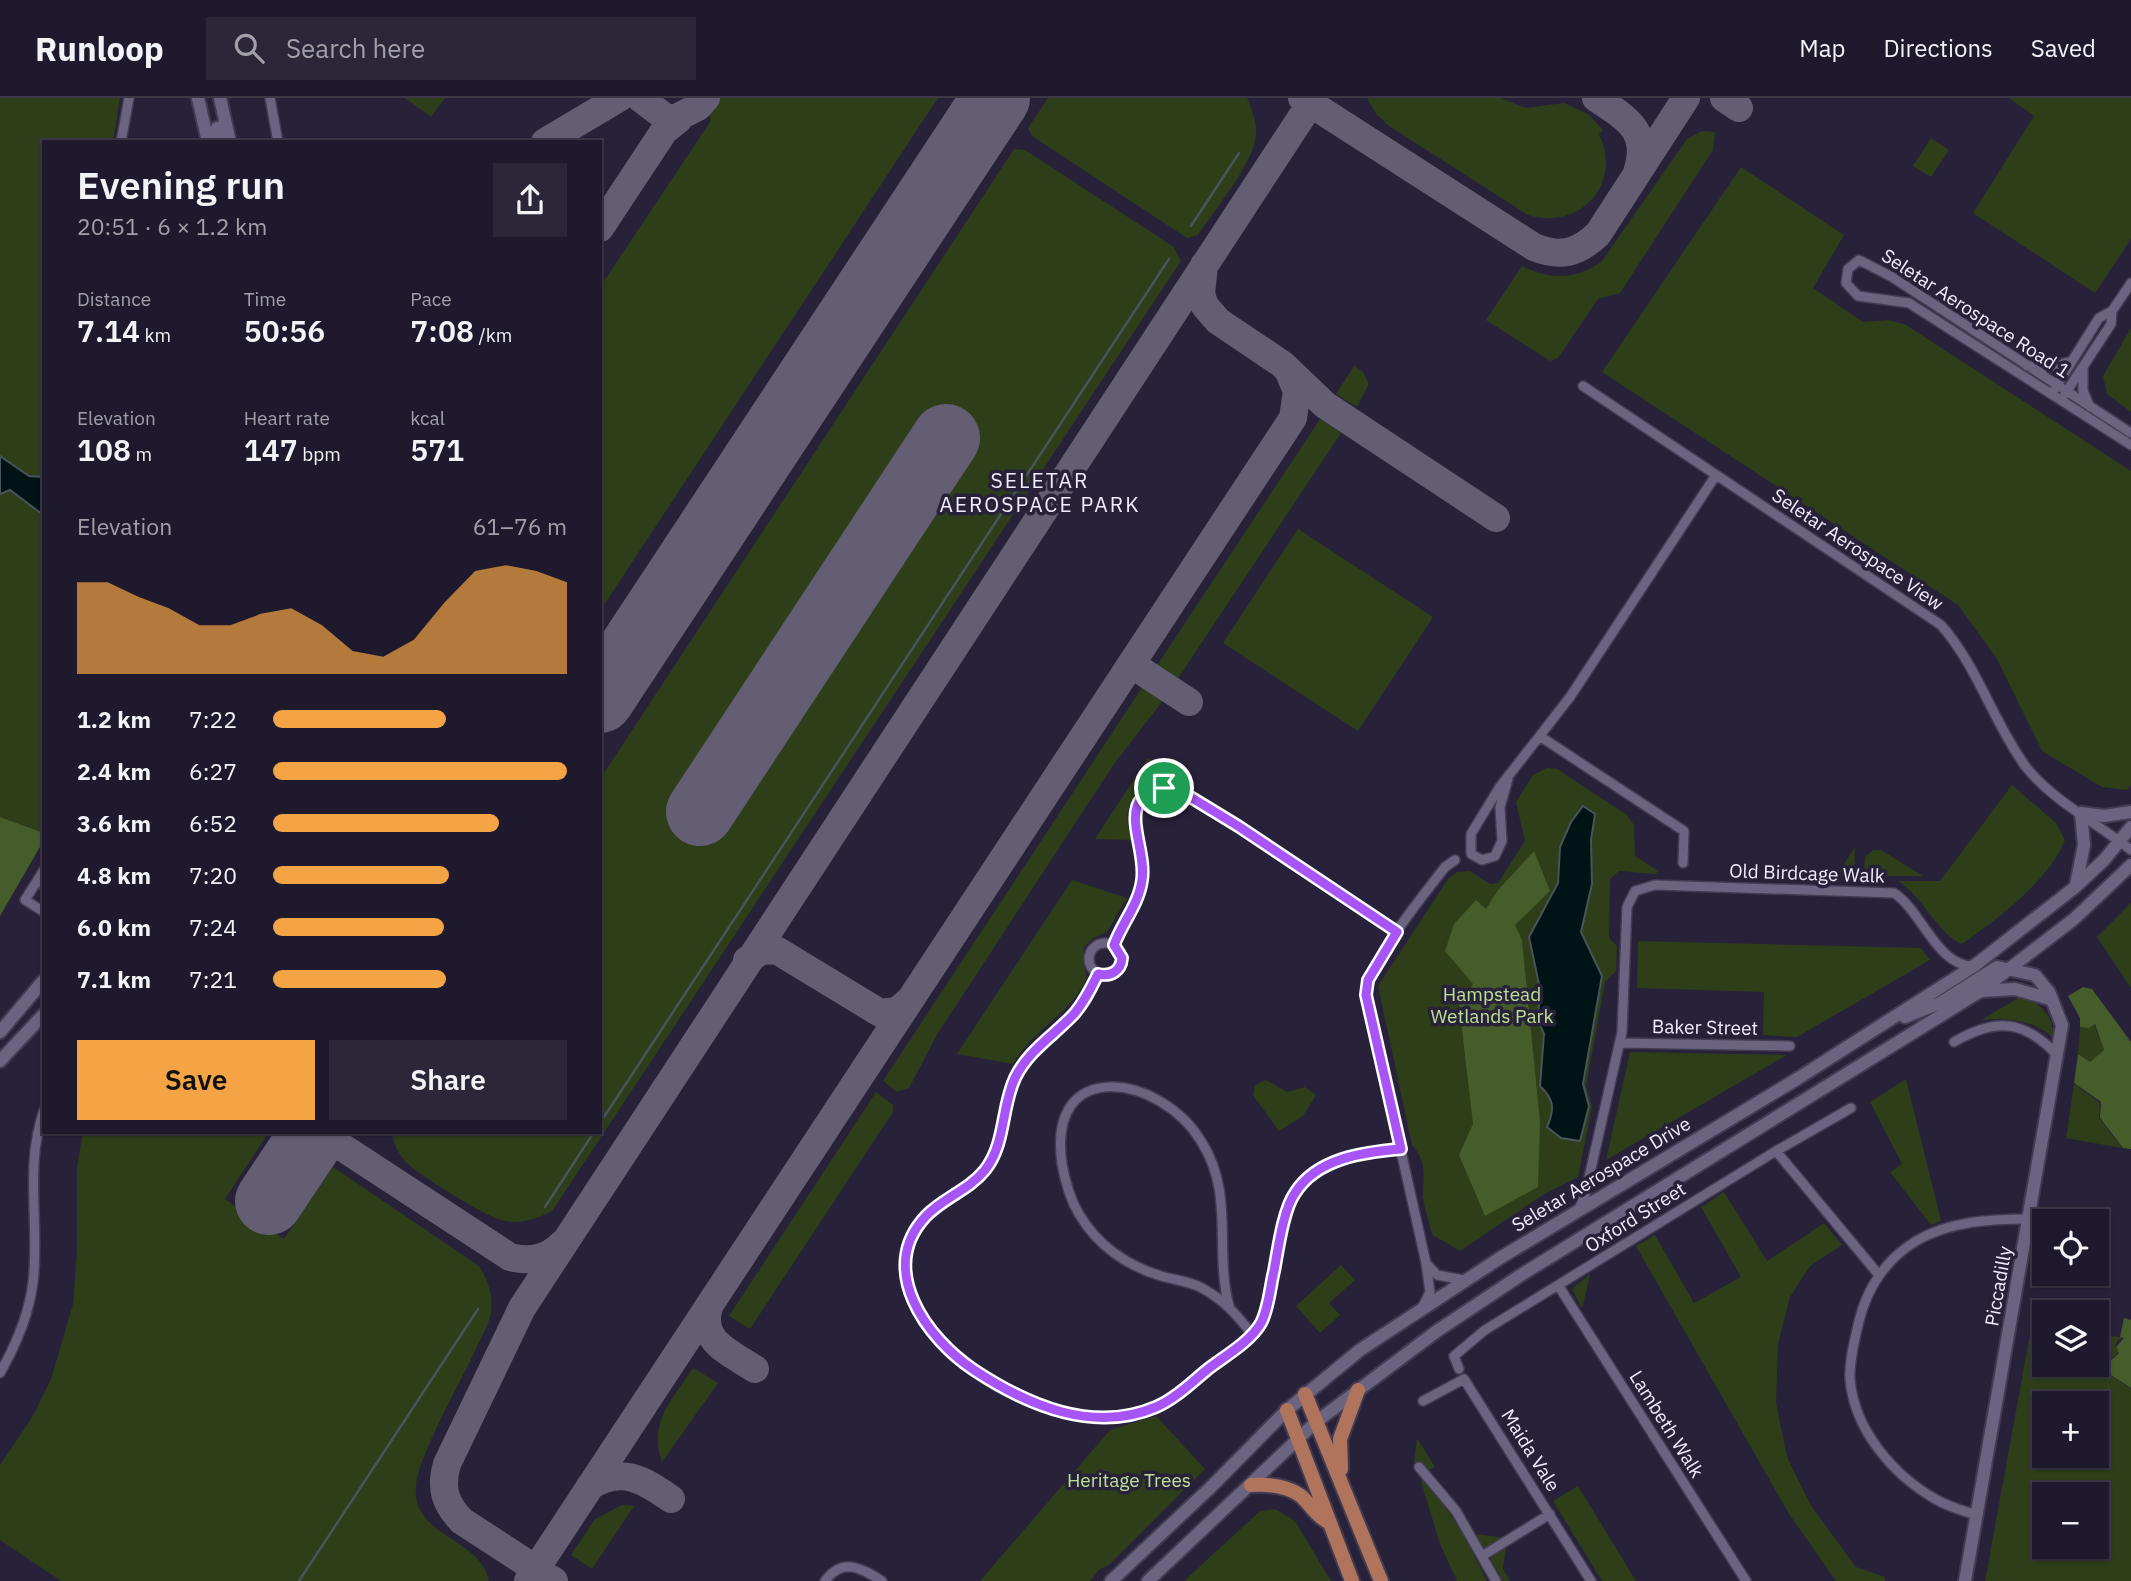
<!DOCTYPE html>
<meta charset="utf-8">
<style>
:root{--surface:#1e192c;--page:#2b2638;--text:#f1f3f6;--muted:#a1a0a9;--line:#3c3848;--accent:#f4a444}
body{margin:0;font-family:"IBM Plex Sans",sans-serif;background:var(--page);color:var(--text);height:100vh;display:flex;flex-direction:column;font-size:26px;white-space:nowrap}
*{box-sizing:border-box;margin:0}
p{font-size:23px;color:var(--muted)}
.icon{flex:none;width:38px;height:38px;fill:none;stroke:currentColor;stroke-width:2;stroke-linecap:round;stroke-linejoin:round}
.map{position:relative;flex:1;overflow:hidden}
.details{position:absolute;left:42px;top:42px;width:560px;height:994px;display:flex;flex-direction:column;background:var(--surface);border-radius:0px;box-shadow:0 2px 5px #0004,0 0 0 2px var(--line)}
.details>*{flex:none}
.fabs{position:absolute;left:2032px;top:1111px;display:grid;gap:14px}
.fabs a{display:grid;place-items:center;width:77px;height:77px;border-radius:0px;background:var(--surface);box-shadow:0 2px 5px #0004,0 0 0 2px var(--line);font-size:35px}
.pin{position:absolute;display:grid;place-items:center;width:60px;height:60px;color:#fff;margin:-30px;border:4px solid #fff;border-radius:50%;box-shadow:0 2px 7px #0007}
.round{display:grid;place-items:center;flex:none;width:74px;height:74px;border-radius:0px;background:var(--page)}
.overview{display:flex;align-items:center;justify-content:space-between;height:119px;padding:0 35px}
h1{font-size:38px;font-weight:600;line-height:52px}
.figures{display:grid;grid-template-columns:repeat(3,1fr);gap:10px;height:119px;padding:7px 35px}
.figures div{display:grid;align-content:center}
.figures b{font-size:30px;font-weight:600}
.figures small{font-size:19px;font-weight:400}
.figures p{font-size:19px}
.chart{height:196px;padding:14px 35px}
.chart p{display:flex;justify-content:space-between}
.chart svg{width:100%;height:126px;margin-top:7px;fill:var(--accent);opacity:.7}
.cta{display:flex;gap:14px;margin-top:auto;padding:14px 35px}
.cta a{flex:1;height:80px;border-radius:0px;background:var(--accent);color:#111;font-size:28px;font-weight:600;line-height:80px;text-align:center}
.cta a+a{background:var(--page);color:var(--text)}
ul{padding:0 35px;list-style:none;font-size:23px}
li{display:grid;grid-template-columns:112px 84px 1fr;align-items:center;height:52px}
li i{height:18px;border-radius:9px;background:var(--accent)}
header{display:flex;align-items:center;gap:42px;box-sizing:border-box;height:98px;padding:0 35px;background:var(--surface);border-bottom:2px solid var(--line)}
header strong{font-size:33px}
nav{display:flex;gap:38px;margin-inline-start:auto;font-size:24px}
.search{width:490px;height:63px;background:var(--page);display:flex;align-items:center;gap:18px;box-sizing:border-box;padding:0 24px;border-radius:0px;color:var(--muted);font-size:26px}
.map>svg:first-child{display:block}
.green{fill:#2e3e19;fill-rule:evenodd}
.forest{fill:#465c2a}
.water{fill:#001315;stroke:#48545b;stroke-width:2}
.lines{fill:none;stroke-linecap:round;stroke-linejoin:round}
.stream{stroke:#48545b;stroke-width:2.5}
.taxiway{stroke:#645e74;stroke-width:28}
.runway{stroke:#645e74;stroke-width:68}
.street-casing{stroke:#423b51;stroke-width:12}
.secondary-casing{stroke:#423b51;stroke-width:16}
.primary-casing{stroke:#423b51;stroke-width:18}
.street{stroke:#6b6481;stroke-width:9}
.secondary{stroke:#6b6481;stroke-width:12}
.primary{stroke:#b0745c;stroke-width:14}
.route-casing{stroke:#fff;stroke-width:14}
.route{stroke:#a855f7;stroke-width:9}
.labels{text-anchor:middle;stroke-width:7;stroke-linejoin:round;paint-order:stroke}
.street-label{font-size:19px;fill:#f1edff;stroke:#28213a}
.park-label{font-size:19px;fill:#bce092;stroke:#28213a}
.neighbourhood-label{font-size:21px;letter-spacing:2px;fill:#f1edff;stroke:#28213a}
</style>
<header>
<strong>Runloop</strong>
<div class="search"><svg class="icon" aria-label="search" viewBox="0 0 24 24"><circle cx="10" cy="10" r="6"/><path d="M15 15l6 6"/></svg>Search here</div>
<nav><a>Map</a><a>Directions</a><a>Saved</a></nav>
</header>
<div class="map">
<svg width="2131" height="1483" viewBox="0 0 2131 1483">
<rect width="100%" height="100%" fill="#28213a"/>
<path class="green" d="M0,0H120L113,44H44V735L0,719Z
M405,0H445L431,19Z
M716,0H938L600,513V189L710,24V8Z
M1048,0H1247C1252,11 1257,25 1256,37C1254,66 1214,112 1198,137L1187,140L1032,38L1028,30Z
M1367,0H1500L1526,10L1564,5L1588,16L1603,32L1599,36C1623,85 1581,133 1528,117L1389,28L1376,16Z
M2009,0H2131V141L2095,195L1973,115L2034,18Z
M1702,33L1715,34L1713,52L1620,195L1598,201L1558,260L1550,263L1486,222L1522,168C1550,182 1577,182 1602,163L1687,41Z
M1931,40L1949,52L1931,79L1913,68Z
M1014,51L1025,52L1174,149L1181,163L552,1113C536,1121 523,1126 505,1123C489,1121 417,1076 406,1064C398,1055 393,1046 392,1034H600V681Z
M1741,69L1844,137L1813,190L1863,224L1888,222L1906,227L2131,373V687L2127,692L2102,689L2042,653L1997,561L1958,507L1602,274Z
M2131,230V314L2107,296L2103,278Z
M1354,268L1363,274L1369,286L1357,309L1336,296Z
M1320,321L1341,335L1173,588L1152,575Z
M1298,431L1433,519L1358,633L1223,545Z
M1147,582L1168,596L1114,666L938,935L909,990L897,994L883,983Z
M1148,660L1193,688C1154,673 1112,699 1133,742L1095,741Z
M1547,670L1557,671L1627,717L1634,727L1635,758L1658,773L1656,776L1619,773L1610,781L1609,840L1617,848L1616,873L1605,884L1586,988L1592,1009L1578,1079L1541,1098L1460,1153L1433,1137L1431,1132C1428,1120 1422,1105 1423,1093C1424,1074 1426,1063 1412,1047L1378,888L1448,781L1457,774L1470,773L1490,786L1498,785L1525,743L1516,704L1533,677Z
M2012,687L2056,725L2065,742C2050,782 1996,822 1962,846C1939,837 1922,798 1898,783H1940Z
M1855,749L1854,777H1837Z
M1873,752H1881L1923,778H1864L1865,759Z
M1072,782L1127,800L1107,834L1093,840L1084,849L1083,862L1087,880C1070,917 1032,932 1013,966L957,956Z
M2131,805V890L2097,839Z
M1638,843L1921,850L1930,862L1797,939L1763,937L1764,894L1637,890Z
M2020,899C2039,902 2056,920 2052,939C2032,921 2006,920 1981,922Z
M2094,926L2104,952L2090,964L2078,956L2080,929L2089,930Z
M1630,954L1787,957L1606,1062Z
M1906,981L1941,1123L1931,1127L1890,1074L1902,1066L1870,1004Z
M1266,982L1287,994L1305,989L1316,997L1303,1018L1279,1033L1253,997L1255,987Z
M2074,986L2100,1005L2099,1020L2122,1050L2066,1040Z
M876,994L893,1007V1014L750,1231L729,1218Z
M83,1034H269L225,1101L284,1141L333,1069L479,1168C488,1182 493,1197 491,1214C489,1227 480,1241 475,1253C460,1285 420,1355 416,1386C410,1440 480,1438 489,1483H61L0,1442V1367L33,1318L51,1281L73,1206L77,1153V1069Z
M1724,1094L1767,1163L1824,1125L1842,1147L1810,1168L1790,1199L1778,1246L1776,1305L1787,1359L1811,1408L1856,1469L1885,1479V1483H1836L1789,1416L1636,1148L1655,1137L1694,1205L1741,1179L1701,1109Z
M1341,1167L1355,1182L1329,1205L1340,1217L1320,1235L1296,1208Z
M1590,1176L1582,1211L1572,1191Z
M2033,1220L2044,1223V1267H2096L2097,1235L2123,1240L2118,1242L2115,1248L2119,1254L2105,1267L2108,1276L2131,1291V1483H1985ZM2044,1306H2096V1358H2044ZM2044,1396H2096V1449H2044Z
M693,1270L718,1285L662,1364C648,1324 672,1302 693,1270Z
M1156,1318L1205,1371L1109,1467L1100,1471L1090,1483H980L1110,1332Z
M1417,1340L1435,1369L1429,1372L1414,1364Z
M1426,1381L1462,1434L1487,1483H1457L1440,1446L1421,1383Z
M1578,1388L1636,1483H1602L1553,1403Z
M622,1407L634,1408L592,1471L571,1457L595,1421Z
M1275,1411L1295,1423L1331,1483H1184L1260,1413Z
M1475,1436L1506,1440L1484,1452Z
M1506,1448L1503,1471L1510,1483H1503L1489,1458Z"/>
<path class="forest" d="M0,719L44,735V742L0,818Z
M1534,753L1550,793L1515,827L1522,842L1540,1024L1538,1089L1485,1118L1459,1057L1473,1026L1459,906L1473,886L1445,853L1454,826L1476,802L1486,811L1498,792Z
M2083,889L2092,891L2131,944V1051L2123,1050L2100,1020L2101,1004L2074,985L2078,956L2090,964L2104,952L2095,926L2089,930L2080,929V920L2068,898Z
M2124,1220L2131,1222V1290L2109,1276L2106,1267L2119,1255L2116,1249L2124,1240L2120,1239Z"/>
<path class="water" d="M0,358L29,378L44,379V426L42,416L10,392L0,396Z
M1583,708L1595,716L1591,742L1592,786L1581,834L1602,878L1583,986L1589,1008L1580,1043L1561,1040L1547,1029C1555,1011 1554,1001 1540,988L1544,936L1537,920L1541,896L1529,839L1558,785L1560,749L1571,724Z"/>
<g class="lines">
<path class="stream" d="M1191,128L1239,55
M600,1025L1169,161
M545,1109L594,1034
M299,1483L478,1211"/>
<path class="taxiway" d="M640,0L670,23L698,9L706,0
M1302,0L1534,149C1561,160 1578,155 1598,136L1686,0
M1596,0C1626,20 1651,33 1637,74
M1724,0L1739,10
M993,4L994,0
M545,44L619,0
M600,130L664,33L679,21
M1204,167L1201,196L1205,208L1218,223L1282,266L1325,307L1496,420
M1131,566L1189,604
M747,862L763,852L778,853L880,915L897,913L910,902
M319,1034L510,1159C531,1164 547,1161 562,1146
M709,1209C698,1243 731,1255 755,1271
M590,1388C622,1368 644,1382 671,1401
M528,1483L1293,320L1297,293L1288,272
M554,1483L462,1423C445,1406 440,1390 447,1366L522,1210L1314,0"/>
<path class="runway" d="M600,601L996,0
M700,714L946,340
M269,1103L315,1034"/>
<g class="street-casing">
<path id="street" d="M270,0L278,44
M121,44L129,0
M2027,268L2049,269L2072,263
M2083,269V293L2090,309
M1583,288L1941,527C1978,569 1993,624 2026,669C2053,703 2097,725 2131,752
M2054,292L2099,220L2112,213
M2065,296L2111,226L2112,213L2131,185
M2131,335L1892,179L1859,162L1848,171L1846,185L1858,198L1909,205L2131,347
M1541,639L1684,733L1683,765
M1508,681L1500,709L1502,743L1495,758L1482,762L1471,756V736L1499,690L1570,599L1716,377
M44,772L25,802L44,814
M43,774L44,788
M1089 861a16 16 0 1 1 32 0a16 16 0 1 1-32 0Z
M1114,847C1122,825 1139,806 1142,782C1148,746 1108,692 1174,689L1238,728L1397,834
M1098,876C1091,890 1085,905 1074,917C1054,938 1030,952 1016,978C1000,1008 1007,1046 984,1073C960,1102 919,1110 908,1150C886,1243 1035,1327 1113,1320C1155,1316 1183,1292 1214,1267C1229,1254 1252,1242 1261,1224C1269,1210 1270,1189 1274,1173C1278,1150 1284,1128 1290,1106C1304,1062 1362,1055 1401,1051
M1954,944C1996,919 2025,922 2058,958
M1620,945L1790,948
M1776,1053L1879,1177
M1579,1111L1585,1097L1622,934L1627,809L1635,793L1655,787L1894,795C1922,813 1937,869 1974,868
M1426,1165L1437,1177L1464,1182
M1558,1187L1746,1483
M1229,1208C1214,1151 1235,1096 1201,1043C1161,977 1046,957 1062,1066C1065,1083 1070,1101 1079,1116C1097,1147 1127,1168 1161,1178C1175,1182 1189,1183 1202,1190C1224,1202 1237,1217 1252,1236
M1423,1208L1430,1194L1426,1165L1366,897C1369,862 1423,798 1445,769L1455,762
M1459,1271L1454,1258L1485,1232L1776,1053L1851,1010
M0,1275C16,1247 29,1217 33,1184C40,1126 24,1069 44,1012
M1423,1303L1464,1281L1591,1483
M1419,1369L1456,1413L1496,1483
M1977,1417C1964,1413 1949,1409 1937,1402C1894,1378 1854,1332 1850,1281C1849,1262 1855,1241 1859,1223C1867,1190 1886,1161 1916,1143C1950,1123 1991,1121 2029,1121
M1482,1458L1550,1416
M825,1483C843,1459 861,1470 882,1483"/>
</g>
<g class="secondary-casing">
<path id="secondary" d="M198,0L208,44
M220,0L230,44
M218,44L217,30L226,28
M2076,787L2084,747L2081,715L2104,718L2131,714
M1982,893L2015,891L2050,901
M1905,919L1940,905L1997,869L2035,877L2049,894L2062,927L1965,1483
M0,934L44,882
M0,963L44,916
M1111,1483L1211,1389L1287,1312L1360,1252L1500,1160L1797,981L1974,868L2074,790L2104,762L2131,729
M1148,1483L1316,1324L1437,1233L1521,1177L1979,894L2074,821L2131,767"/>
</g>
<g class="primary-casing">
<path id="primary" d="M1305,1296L1381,1483
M1287,1312L1352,1483
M1341,1371L1340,1341L1358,1292
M1251,1387C1268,1386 1287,1387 1301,1398C1312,1408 1316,1418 1330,1425"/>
</g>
<use href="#street" class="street"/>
<use href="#secondary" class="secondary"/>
<use href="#primary" class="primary"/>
</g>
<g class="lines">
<g class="route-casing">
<path id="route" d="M1174,689L1238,728L1397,834L1368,882L1366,897L1401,1051C1364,1054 1317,1060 1295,1095C1283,1112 1278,1152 1274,1173C1270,1189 1269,1210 1261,1225C1250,1244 1225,1258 1208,1271C1192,1284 1175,1301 1156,1309C1093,1336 1027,1307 974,1272C927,1241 876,1171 926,1118C943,1100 969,1092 985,1072C1006,1045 1001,1010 1015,980C1028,953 1053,938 1073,917C1084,905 1091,890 1098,876C1111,879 1121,873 1122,860L1114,847C1122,825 1139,806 1142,782C1148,746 1108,693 1174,689Z"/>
</g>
<use href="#route" class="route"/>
</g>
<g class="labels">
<g class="street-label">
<text transform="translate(1976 215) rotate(33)" y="7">Seletar Aerospace Road 1</text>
<text transform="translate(1858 451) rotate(34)" y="7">Seletar Aerospace View</text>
<text transform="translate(1807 775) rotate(2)" y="7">Old Birdcage Walk</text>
<text transform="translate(1705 929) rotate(1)" y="7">Baker Street</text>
<text transform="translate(1601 1076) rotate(-31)" y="7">Seletar Aerospace Drive</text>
<text transform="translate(1635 1119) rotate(-32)" y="7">Oxford Street</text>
<text transform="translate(1998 1188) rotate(-80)" y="7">Piccadilly</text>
<text transform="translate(1667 1326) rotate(58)" y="7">Lambeth Walk</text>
<text transform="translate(1531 1352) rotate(58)" y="7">Maida Vale</text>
</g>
<g class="park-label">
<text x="1492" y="903">Hampstead<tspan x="1492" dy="22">Wetlands Park</tspan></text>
<text x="1129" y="1389">Heritage Trees</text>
</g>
<g class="neighbourhood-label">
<text x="1040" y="390">SELETAR<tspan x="1040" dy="24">AEROSPACE PARK</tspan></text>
</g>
</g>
</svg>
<div class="fabs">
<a><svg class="icon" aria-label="locate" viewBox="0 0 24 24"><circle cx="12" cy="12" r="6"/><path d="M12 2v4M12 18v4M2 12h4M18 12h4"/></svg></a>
<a><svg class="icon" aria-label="layers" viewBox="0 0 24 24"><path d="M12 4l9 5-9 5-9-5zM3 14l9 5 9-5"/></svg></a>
<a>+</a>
<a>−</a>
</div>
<div class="pin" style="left:1164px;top:690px;background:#1e9e55"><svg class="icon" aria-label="arrive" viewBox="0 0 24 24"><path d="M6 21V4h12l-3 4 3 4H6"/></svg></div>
<section class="details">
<div class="overview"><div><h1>Evening run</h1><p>20:51 · 6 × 1.2 km</p></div><a class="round"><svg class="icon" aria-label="share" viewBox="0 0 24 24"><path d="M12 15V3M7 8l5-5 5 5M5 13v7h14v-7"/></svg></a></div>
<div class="figures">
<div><p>Distance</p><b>7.14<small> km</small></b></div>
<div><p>Time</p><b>50:56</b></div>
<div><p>Pace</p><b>7:08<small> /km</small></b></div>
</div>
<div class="figures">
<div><p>Elevation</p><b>108<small> m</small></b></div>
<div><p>Heart rate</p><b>147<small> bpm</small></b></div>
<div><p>kcal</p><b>571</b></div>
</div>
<div class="chart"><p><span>Elevation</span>61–76 m</p>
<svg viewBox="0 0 160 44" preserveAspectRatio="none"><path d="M0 44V12L10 12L20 17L30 21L40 27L50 27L60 23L70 21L80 27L90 36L100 38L110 32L120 19L130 8L140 6L150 8L160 12V44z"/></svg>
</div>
<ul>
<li><b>1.2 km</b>7:22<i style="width:59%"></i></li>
<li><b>2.4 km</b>6:27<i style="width:100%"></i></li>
<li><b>3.6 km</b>6:52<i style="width:77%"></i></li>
<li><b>4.8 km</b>7:20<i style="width:60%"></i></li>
<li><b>6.0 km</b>7:24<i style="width:58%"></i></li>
<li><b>7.1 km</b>7:21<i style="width:59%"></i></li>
</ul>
<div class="cta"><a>Save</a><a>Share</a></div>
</section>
</div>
